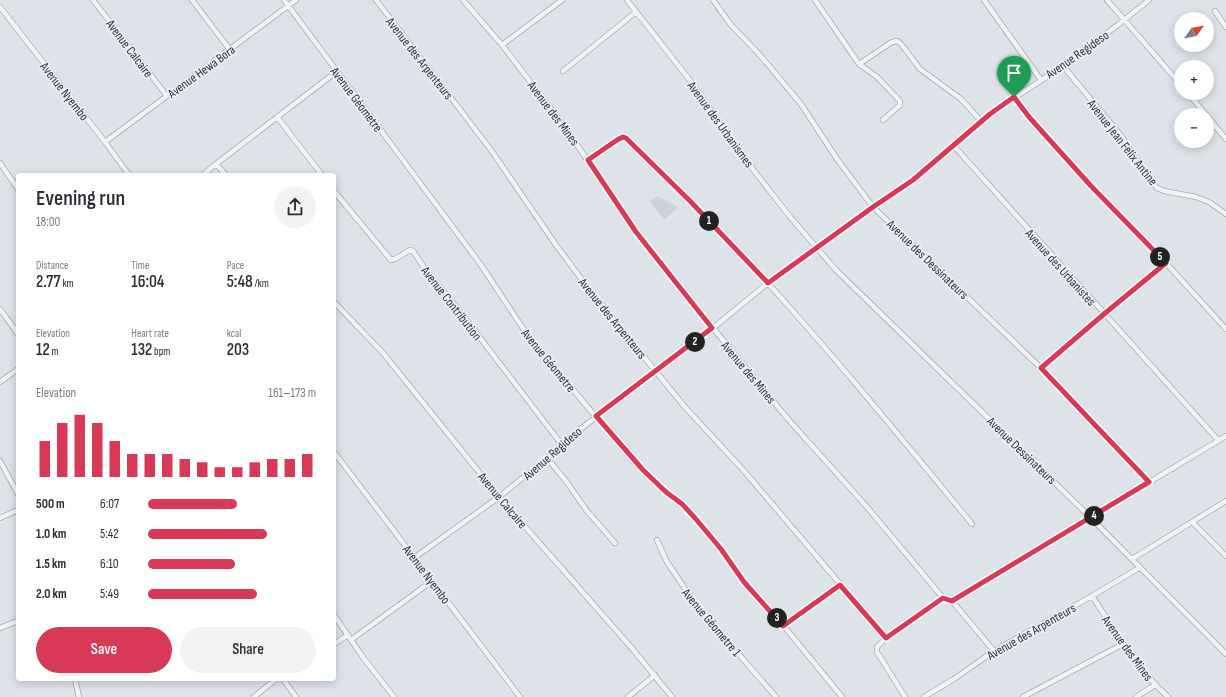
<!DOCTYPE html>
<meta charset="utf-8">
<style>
:root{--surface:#fff;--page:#f2f2f3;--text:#2b2b33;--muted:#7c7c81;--accent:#d83957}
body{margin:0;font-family:"Sofia Sans Condensed",sans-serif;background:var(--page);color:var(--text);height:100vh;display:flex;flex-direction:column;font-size:15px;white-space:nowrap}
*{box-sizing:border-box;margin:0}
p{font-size:13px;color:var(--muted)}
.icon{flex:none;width:22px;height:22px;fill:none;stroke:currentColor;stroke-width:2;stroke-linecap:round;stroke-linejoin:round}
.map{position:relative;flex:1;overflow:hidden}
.drawer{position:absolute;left:16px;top:173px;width:320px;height:508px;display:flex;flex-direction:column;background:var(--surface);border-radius:4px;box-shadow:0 2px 10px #0003}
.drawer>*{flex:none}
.needle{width:26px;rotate:57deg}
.tools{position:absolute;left:1174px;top:12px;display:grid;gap:8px}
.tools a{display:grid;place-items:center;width:40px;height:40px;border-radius:50%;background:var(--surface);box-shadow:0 2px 10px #0003;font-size:20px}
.pin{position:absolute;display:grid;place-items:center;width:34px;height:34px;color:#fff;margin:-41px -17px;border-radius:50% 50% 50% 0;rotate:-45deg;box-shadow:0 0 4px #0007}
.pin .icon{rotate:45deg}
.km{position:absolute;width:20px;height:20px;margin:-10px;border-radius:50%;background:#222;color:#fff;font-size:11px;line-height:20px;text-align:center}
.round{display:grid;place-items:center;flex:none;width:42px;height:42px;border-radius:21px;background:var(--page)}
.head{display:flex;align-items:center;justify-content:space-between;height:68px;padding:0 20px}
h1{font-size:22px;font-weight:600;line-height:30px}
.figures{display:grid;grid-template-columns:repeat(3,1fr);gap:6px;height:68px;padding:4px 20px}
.figures div{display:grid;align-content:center}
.figures b{font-size:17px;font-weight:600}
.figures small{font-size:11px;font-weight:400}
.figures p{font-size:11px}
.chart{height:112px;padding:8px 20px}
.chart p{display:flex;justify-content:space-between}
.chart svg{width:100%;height:72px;margin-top:4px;stroke:var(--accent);stroke-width:6}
.primary-button{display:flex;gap:8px;margin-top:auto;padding:8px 20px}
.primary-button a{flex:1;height:46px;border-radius:24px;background:var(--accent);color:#fff;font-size:16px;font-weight:600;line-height:46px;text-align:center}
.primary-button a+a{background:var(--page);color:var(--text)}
ul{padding:0 20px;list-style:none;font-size:13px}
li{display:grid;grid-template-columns:64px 48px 1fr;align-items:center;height:30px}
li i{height:10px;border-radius:5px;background:var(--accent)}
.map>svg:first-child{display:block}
.built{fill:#ccd2db}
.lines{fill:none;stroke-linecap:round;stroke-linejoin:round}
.minor-casing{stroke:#a3aab3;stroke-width:6}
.minor{stroke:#f1f3f7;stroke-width:4.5}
.route-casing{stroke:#fff;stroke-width:8}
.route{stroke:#d83957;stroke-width:5}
.labels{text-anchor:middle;stroke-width:3.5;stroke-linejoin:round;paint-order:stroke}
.street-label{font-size:13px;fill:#263141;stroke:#edf1f6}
</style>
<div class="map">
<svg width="1226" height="697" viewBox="0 0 1226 697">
<rect width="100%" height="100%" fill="#dee3e9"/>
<path class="built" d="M657,196L678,207L664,220L650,201Z"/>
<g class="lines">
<g class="minor-casing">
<path id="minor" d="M93,0L167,96
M192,0L230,50
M284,0L481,265L528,336L558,372L635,463L666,492L684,507L695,518L721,549L744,582L783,625L842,697
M376,0L491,150L556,245L592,293L684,406L745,472L886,638
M463,0L502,45L565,127L636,232L713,328L787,418L867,507L943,598L952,601L994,651
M627,0L692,83L741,154L791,218L836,270L1091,518L1226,654
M713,0L731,25L759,54L801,104L837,159L873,207L1041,368L1149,482
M815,0L859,64L892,42L897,41L901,44L920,69L961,99L981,121
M984,0L1041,80
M1107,0L1181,85
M0,7L105,142L129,175
M1215,11L1226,27
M502,45L562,0
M859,64L877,77L900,101V105L883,120
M1063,66L1122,137L1147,175L1157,188L1164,191L1196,197L1209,202L1226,214
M563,71L636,12
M1188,93L1206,115
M1014,97L1029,117L1091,186L1166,263L1226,329
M1207,116L1226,139
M277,117L322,175
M105,142L296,0
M954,146L1218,440
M588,160L617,139L623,137L626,138C665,177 705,215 743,256C823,342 897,433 972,524
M0,163L18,189
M216,164L226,175
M203,175L216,164L336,72
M334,191L391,260L395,259L410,250L413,251L425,269L458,309L562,445
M334,302L383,353L499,497L630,646L672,697
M0,309L18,334
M1041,368L1104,314L1166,263
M0,382L18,369
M334,452L520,697
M547,458L566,481L587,511L615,543
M0,461L18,494
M0,518L18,510
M1192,522L1226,556
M657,540L667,562L696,605L776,697
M414,558L499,497L547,458L579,430L713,328L768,283L873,207L913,180L990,114L1063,66L1119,24L1149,0
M1132,559L1226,501
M1092,596C1115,631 1137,669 1168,697
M952,601L1226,436
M334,615L362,656L394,697
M783,625L839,585
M0,628L18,621
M351,640L432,581
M334,644L348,635
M75,679L79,697
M283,679L296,697
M254,697L276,679
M628,697L655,675
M905,697L877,652V647L886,638L943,598
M924,697L954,679L994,651L1092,596L1139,568
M1023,697L1123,644
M1136,697L1155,685"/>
</g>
<use href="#minor" class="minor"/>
</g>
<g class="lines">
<g class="route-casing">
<path id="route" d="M1014,97L1029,117L1091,186L1166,263L1104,314L1041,368L1149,482L952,601L943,598L886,638L840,585L783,626L744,582L721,549L695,518L682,504L666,492L643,470L596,416L712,328L636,232L588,160L617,140L623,137L626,138L690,201L768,283L873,207L913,180L990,114Z"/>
</g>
<use href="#route" class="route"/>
</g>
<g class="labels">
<g class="street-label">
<text transform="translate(130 48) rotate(53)" y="5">Avenue Calcaire</text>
<text transform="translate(1077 54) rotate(-35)" y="5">Avenue Regideso</text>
<text transform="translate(420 58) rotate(52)" y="5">Avenue des Arpenteurs</text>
<text transform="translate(201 71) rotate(-36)" y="5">Avenue Hewa Bora</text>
<text transform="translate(65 91) rotate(52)" y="5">Avenue Nyembo</text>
<text transform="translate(357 99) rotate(53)" y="5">Avenue Géometre</text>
<text transform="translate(554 113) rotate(53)" y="5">Avenue des Mines</text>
<text transform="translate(721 124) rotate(54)" y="5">Avenue des Urbanismes</text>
<text transform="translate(1123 142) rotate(52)" y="5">Avenue Jean Felix Antine</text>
<text transform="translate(928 259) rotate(44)" y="5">Avenue des Dessinateurs</text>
<text transform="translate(1061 267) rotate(48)" y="5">Avenue des Urbanistes</text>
<text transform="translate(452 303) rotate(52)" y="5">Avenue Contribution</text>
<text transform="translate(613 318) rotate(51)" y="5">Avenue des Arpenteurs</text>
<text transform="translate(549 360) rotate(51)" y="5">Avenue Géometre</text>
<text transform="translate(749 372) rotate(50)" y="5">Avenue des Mines</text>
<text transform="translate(1022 450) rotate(44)" y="5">Avenue Dessinateurs</text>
<text transform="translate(552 453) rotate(-41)" y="5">Avenue Regideso</text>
<text transform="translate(503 500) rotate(50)" y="5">Avenue Calcaire</text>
<text transform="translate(427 574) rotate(53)" y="5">Avenue Nyembo</text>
<text transform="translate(712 622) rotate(50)" y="5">Avenue Géometre 1</text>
<text transform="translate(1031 631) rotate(-30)" y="5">Avenue des Arpenteurs</text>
<text transform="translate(1128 648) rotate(54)" y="5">Avenue des Mines</text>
</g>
</g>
</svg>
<div class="tools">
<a><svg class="needle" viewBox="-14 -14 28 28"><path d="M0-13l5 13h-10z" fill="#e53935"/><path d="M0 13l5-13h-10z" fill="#7c7c81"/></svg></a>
<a>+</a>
<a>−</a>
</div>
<div class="pin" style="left:1014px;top:97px;background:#1e9e55"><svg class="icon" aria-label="arrive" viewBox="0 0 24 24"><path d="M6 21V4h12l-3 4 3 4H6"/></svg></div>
<b class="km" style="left:709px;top:221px">1</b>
<b class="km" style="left:695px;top:342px">2</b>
<b class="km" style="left:777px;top:618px">3</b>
<b class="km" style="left:1094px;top:516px">4</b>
<b class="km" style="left:1160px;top:257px">5</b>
<section class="drawer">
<div class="head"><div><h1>Evening run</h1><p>18:00</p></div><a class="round"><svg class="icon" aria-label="share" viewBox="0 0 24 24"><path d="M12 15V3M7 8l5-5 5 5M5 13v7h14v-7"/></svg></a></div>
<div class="figures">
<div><p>Distance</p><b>2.77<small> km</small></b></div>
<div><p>Time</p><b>16:04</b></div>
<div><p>Pace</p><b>5:48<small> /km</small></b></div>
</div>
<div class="figures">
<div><p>Elevation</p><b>12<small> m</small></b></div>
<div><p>Heart rate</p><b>132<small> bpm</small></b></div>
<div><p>kcal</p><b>203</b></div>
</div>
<div class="chart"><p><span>Elevation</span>161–173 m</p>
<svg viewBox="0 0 160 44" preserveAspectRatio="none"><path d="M5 44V22M15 44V11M25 44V6M35 44V11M45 44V22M55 44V30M65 44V30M75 44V30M85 44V33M95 44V35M105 44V38M115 44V38M125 44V35M135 44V33M145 44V33M155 44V30"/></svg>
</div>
<ul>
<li><b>500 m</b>6:07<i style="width:53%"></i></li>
<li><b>1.0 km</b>5:42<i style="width:71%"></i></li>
<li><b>1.5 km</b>6:10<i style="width:52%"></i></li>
<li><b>2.0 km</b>5:49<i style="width:65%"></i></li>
</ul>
<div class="primary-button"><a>Save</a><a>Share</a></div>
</section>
</div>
